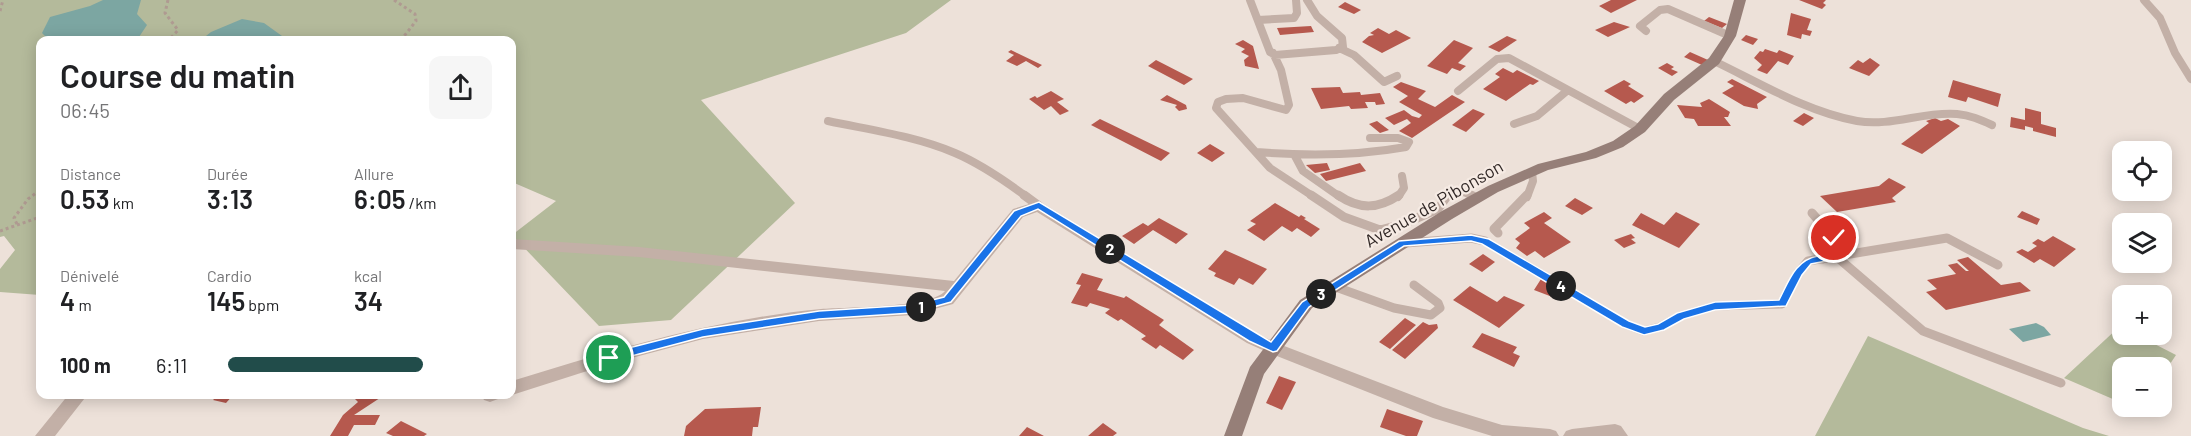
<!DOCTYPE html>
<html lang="fr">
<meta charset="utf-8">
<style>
:root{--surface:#fff;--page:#f6f6f6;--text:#202124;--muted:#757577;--accent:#214c4a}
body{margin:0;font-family:Barlow,sans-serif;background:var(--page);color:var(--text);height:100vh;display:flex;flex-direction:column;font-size:22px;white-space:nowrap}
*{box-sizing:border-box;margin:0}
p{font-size:20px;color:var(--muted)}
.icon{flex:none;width:33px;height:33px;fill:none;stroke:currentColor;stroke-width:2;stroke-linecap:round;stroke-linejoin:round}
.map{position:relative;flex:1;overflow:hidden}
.details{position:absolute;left:36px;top:36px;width:480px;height:363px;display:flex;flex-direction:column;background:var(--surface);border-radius:12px;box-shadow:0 3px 15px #0003}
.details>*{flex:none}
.controls{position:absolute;left:2112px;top:141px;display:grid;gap:12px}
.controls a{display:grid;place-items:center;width:60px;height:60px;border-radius:12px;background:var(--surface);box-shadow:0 3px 15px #0003;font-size:30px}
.pin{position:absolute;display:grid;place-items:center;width:51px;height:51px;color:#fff;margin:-26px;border:3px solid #fff;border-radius:50%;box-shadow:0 2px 6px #0007}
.km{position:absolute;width:30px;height:30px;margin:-15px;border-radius:50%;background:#222;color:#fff;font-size:16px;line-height:30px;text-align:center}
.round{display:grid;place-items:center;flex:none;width:63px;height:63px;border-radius:12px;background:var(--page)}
.overview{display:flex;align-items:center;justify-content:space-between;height:102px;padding:0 24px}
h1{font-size:33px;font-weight:600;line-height:45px}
.figures{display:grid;grid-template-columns:repeat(3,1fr);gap:9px;height:102px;padding:6px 24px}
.figures div{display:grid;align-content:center}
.figures b{font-size:26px;font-weight:600}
.figures small{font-size:16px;font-weight:400}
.figures p{font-size:16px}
ul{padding:0 24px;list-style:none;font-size:20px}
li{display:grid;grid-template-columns:96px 72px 1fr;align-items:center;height:45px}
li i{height:15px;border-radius:8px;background:var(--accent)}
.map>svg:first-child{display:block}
.green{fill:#b4ba9b}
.water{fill:#7ca6a2}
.building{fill:#b6594e}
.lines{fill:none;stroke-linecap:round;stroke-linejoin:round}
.path{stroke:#af9a91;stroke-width:3;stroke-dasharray:3 3;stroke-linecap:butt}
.lane-far1{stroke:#c3b0a7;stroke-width:8}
.lane{stroke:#c3b0a7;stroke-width:9}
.street{fill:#c3b0a7;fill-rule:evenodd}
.secondary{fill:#967f78;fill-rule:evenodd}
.route{fill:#1a73e8;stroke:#fff;stroke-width:1.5}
.labels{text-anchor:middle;stroke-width:4.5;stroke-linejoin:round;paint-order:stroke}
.street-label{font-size:18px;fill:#312826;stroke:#f6ebe4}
</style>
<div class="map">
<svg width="2191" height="436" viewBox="0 0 2191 436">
<rect width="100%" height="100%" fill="#ede1d9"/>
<path class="green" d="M0,0H951L906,33L701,100L795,203L671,320L599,326L512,235L556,201L512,182V40H40V295L0,292V269L15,250L4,236L0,237Z
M2120,326L2122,327V334L2137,335L2176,355L2162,376V368H2122V403L2064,378Z
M1868,336L2083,428L2109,436H1815Z"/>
<path class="water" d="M103,0H141L137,14L147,25L137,40H49L42,33L50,17L90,6Z
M242,19L264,23L282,36L275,40H201L211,32Z
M2036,323L2044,327L2051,335L2023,342L2009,329Z"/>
<path class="building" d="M1611,0H1637L1611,13L1599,6Z
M1799,0H1826L1823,3L1826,5L1822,9Z
M1345,2L1361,10L1354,14L1338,7Z
M1791,13L1811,19L1807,30L1812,31L1810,36L1802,34L1801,39L1787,35Z
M1709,17L1727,24L1722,28L1704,21Z
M1614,22L1630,27L1608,37L1595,30Z
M1311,26L1314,32L1280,35L1277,28Z
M1378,28L1389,34L1396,30L1411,38L1382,53L1362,42L1369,36L1374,35L1370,33Z
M1746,35L1758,39L1753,45L1741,40Z
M1507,36L1517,40L1499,52L1488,47Z
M1243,40L1253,46L1259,69L1245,66L1244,60L1249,56L1241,52L1245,49L1235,44Z
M1454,40L1473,48L1458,63L1466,66L1460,71L1452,68L1447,74L1427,66Z
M1765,49L1777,53L1779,50L1794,56L1788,65L1778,61L1767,74L1757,70L1762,65L1754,58L1760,51L1763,52Z
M1011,50L1042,65L1038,68L1026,61L1017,66L1006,61L1014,55L1008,52Z
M1690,52L1708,60L1702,65L1684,57Z
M1870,58L1880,65L1869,76L1849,68L1858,60L1863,63Z
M1156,60L1193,79L1184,85L1148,66Z
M1667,63L1674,67L1671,69L1678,72L1672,76L1658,68Z
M1503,68L1513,73L1517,70L1539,81L1533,85L1530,84L1506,101L1483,89L1500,77L1495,74Z
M1732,79L1767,97L1757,104L1758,109L1744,106L1722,93L1734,86L1727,82Z
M1624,80L1631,84L1628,86L1644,96L1634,103L1631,101L1626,104L1604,91Z
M1953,80L2001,94L1998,107L1968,97L1966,102L1948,97Z
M1401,82L1426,91L1418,99L1435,107L1452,95L1465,102L1412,138L1399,131L1411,123L1407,119L1394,125L1385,118L1404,110L1412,116L1419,118L1422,115L1399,102L1408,96L1393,87Z
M1340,87L1343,93L1360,92L1361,95L1380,93L1385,104L1376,105L1375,102H1365L1368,108L1351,109L1349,106L1321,109L1311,88Z
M1051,91L1064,99L1057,102L1069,111L1060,115L1051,106L1044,110L1029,99L1035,96L1037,98Z
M1167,95L1186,105L1187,109L1179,111L1175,107L1177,105L1160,100Z
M1709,99L1730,112L1728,117H1724L1731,126H1698L1694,119L1685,118L1677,105L1702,107L1700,103Z
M2025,108L2041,112V124L2056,128V137L2033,131V128L2025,126V130L2010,127L2011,117L2025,120Z
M1473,109L1485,114L1466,132L1452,125Z
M1804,113L1814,118L1803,126L1793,121Z
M1935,118L1941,121L1948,119L1960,126L1922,154L1901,144L1929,123L1926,121Z
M1100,119L1170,153L1161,161L1091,125Z
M1377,121L1389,130L1380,133L1369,124Z
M1210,144L1225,153L1212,162L1197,153Z
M1327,163L1330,170L1315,173L1306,165Z
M1360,163L1366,171L1326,181L1320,174Z
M1889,178L1906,187L1892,198L1896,202L1837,212L1820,196L1879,186Z
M1575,198L1593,208L1582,215L1565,206Z
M1275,203L1299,217L1301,215L1306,218L1304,219L1320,229L1311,237L1297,228L1292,232L1282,226L1264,241L1247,230L1256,224L1250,221Z
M2022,211L2040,219L2037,225L2017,217Z
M1544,212L1552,218L1544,223L1571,242L1544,258L1535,251L1527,256L1516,248L1520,243L1515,239L1530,228L1524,223Z
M1676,212L1700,224L1679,248L1632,225L1641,213L1664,225Z
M1159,218L1188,234L1176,244L1153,230L1134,244L1122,236L1143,223L1148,226Z
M1631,234L1635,238L1631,239L1636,243L1624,248L1614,240Z
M2053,236L2076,249L2054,267L2040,259L2034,263L2016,252L2022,249L2028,252L2037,246L2032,243L2038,239L2044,242Z
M1225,250L1243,258L1267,269L1253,285L1239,278L1234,285L1214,276L1216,273L1208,269Z
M1483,254L1495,262L1482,272L1469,264Z
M1968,257L2001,285L2020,282L2031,291L1946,310L1926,292L1937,289L1927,280L1956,274L1948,265L1957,263L1966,271H1969L1957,260Z
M1082,273L1103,279L1097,290L1124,298L1126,296L1164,320L1159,325L1194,350L1183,360L1160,345L1156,349L1141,339L1146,336L1121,319L1118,321L1105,313L1110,309L1090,303L1087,307L1071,303L1081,285L1076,284Z
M1541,279L1558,289L1555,298L1534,290Z
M1470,286L1497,302L1504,296L1525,305L1499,328L1453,300Z
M1405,318L1416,325L1390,349L1379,342Z
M1423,322L1429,325L1437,324L1438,328L1405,359L1392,350Z
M1482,333L1517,347L1513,353L1520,356L1514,367L1472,347Z
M1279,376L1296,382L1282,410L1266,403Z
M219,394H234L226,403L213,400Z
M350,394H386L354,415H380L375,425H354L348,436H330L343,415L358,402Z
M419,394H451L448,399L418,396Z
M761,407L758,427H753L752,436H684L686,426L705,409Z
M1387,409L1423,421L1417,436H1406L1380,427Z
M401,421L427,434L424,436H393L386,433Z
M1103,423L1117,433L1113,436H1088Z
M1027,427L1044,436H1019Z"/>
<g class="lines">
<path class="path" d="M168,0L165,13L178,30L169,40
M394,0L415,14L416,21L401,40
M0,11L3,0
M17,224L14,218L28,199L40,190
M0,231L40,217"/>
<path class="lane-far1" d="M1250,0L1270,52L1275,55L1336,50L1343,47L1342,38L1317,16L1307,0
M2144,0L2160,18L2175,53L2191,79
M1258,20L1294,18L1297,13L1296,0
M1646,31L1640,26L1660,10L1668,9L1730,36
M1339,48L1354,55L1384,82L1397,76
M1273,53L1281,70L1289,105L1286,110L1243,98L1226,99L1218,102L1216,108L1270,168L1314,197
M1714,61C1760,83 1807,112 1857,121C1891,127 1924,111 1957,114C1970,115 1981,120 1992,125
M1458,91L1497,59L1509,58L1640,129
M828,121C870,130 915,136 955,153C981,164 1004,180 1027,197
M1514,124L1537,116L1568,90
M1256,152C1307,156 1356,156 1406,147L1409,142L1398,138H1370
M1295,156L1303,171L1340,197
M1398,197L1404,188L1402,176
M1447,197L1450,193L1464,192L1474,197
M1527,197L1533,181L1532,172"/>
<path class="lane" d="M1024,195L1039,206
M1311,195L1344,217L1380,230L1403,224L1438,209L1448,195
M1338,195C1360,210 1378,209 1399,195
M1471,195L1477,198
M1812,213L1834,238V245L1825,251L1823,259
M1498,233L1494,229L1527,195
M1406,243L1471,238L1485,241L1625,324L1644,331L1660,327L1680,316L1715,306L1782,304L1798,273L1808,261L1947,238L1998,265
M1837,257L1923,331L2061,383
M1333,286L1394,308L1431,315L1440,308L1438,303L1414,285"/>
<path class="street" d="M1039,201L1259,335L1279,344L1443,407L1502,425L1550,429L1556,431L1559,436H1492L1433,418L1267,352L1247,343L1037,212L1023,217L953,304L912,315L819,321L703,339L609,364L512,395L511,394L512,381C613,350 715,319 821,309C845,307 932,308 945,291L639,257L512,249V239L639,247L954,281L1013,209Z
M69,394H88L55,436H35Z
M500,394L498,399L490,402L484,400L481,395Z
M1615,424L1621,426L1628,436H1563L1566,431L1572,429Z"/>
<path class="secondary" d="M1734,0H1746L1736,36L1719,64L1674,100L1645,132L1623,147L1596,158L1548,170L1498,192L1452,219L1312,308L1264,374L1242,436H1224L1250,367L1300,300L1442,211L1488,186L1538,164L1586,152L1613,141L1635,126L1664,94L1709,58L1724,36Z"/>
</g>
<path class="route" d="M1039,202L1271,342L1302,302L1399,241L1471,235L1489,239L1629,321L1645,327L1658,324L1677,313L1715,302L1779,300C1789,281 1795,260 1818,256L1821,249L1829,244L1831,236H1838L1839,245L1829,253L1826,261L1811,264L1802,275L1786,306L1715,310L1684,319L1664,330L1644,335L1622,327L1482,244L1471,241L1404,246L1309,307L1277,351L1273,352L1249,341L1038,209L1021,216L951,302L912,313L819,319L703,337L609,362L604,358L609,353L703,329L819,311L912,305L944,297L1014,211Z"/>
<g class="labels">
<g class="street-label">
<text transform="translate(1434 204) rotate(-30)" y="6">Avenue de Pibonson</text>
</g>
</g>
</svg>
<div class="controls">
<a><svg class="icon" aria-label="locate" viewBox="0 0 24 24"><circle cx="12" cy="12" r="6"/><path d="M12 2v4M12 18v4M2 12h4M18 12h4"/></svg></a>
<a><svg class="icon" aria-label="layers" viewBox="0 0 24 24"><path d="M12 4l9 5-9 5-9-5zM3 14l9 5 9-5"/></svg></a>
<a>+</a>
<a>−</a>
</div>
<div class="pin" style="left:609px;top:358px;background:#1e9e55"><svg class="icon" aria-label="arrive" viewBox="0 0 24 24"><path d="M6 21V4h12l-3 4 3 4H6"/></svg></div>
<div class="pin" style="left:1834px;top:238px;background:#d93025"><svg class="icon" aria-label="check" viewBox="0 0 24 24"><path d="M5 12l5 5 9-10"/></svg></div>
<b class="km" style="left:921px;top:307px">1</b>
<b class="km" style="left:1110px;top:249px">2</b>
<b class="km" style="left:1321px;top:294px">3</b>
<b class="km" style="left:1561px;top:286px">4</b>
<section class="details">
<div class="overview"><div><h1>Course du matin</h1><p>06:45</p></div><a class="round"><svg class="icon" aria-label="share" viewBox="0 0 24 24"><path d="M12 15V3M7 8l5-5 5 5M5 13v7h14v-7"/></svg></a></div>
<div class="figures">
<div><p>Distance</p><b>0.53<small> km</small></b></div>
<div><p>Durée</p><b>3:13</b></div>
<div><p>Allure</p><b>6:05<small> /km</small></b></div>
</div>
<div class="figures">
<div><p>Dénivelé</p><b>4<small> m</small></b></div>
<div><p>Cardio</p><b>145<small> bpm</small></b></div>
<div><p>kcal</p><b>34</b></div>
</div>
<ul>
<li><b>100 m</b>6:11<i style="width:74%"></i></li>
</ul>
</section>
</div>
